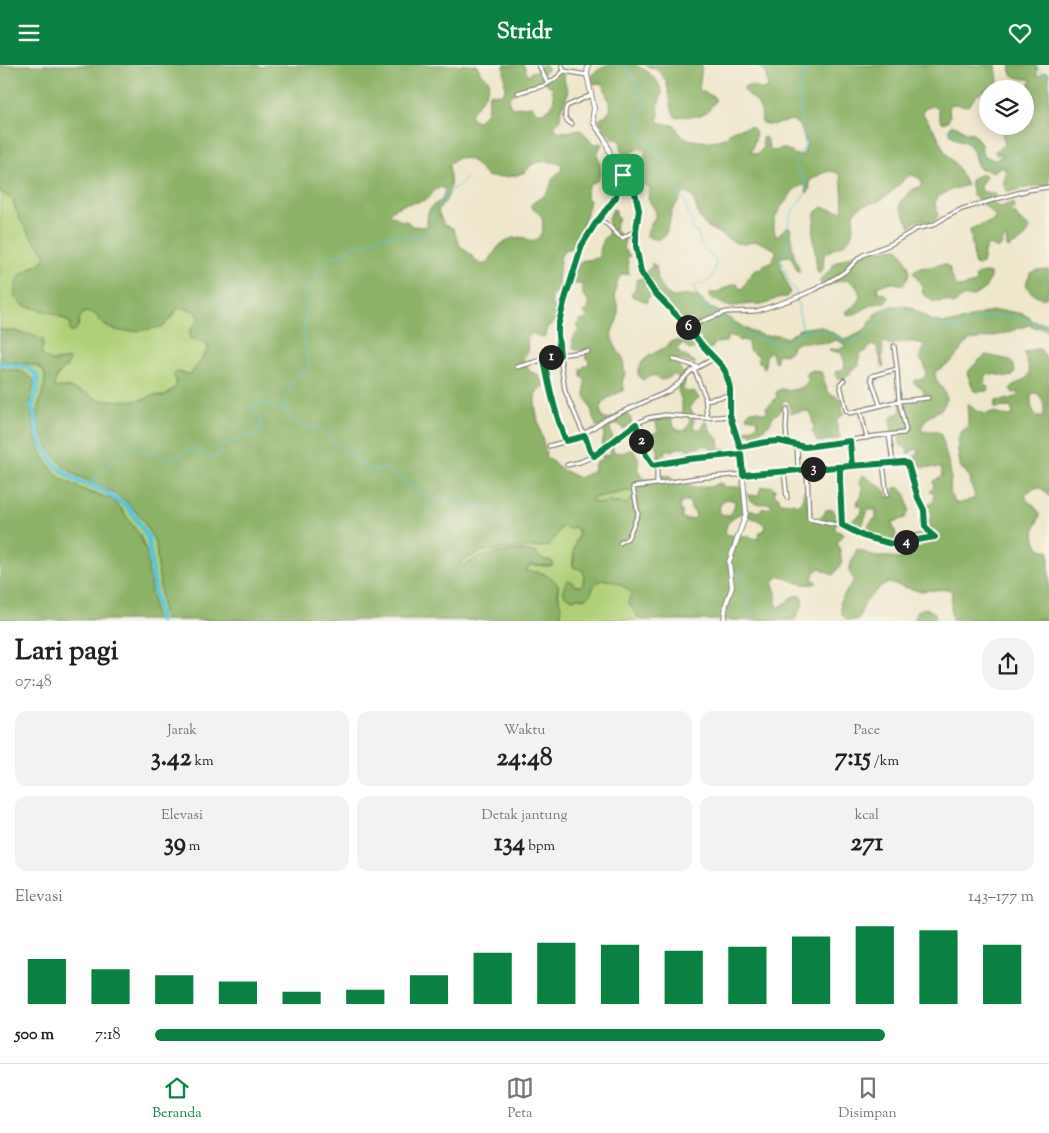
<!DOCTYPE html>
<html lang="id">
<meta charset="utf-8">
<style>
:root{--surface:#fff;--page:#f2f2f2;--text:#202124;--muted:#757577;--line:#e0e0e0;--accent:#0b8043}
body{margin:0;font-family:"Sorts Mill Goudy",serif;background:var(--page);color:var(--text);height:100vh;display:flex;flex-direction:column;font-size:19px;white-space:nowrap}
*{box-sizing:border-box;margin:0}
p{font-size:16px;color:var(--muted)}
.icon{flex:none;width:28px;height:28px;fill:none;stroke:currentColor;stroke-width:2;stroke-linecap:round;stroke-linejoin:round}
.map{position:relative;height:556px;overflow:hidden}
.sheet{display:flex;flex-direction:column;background:var(--surface);flex:1}
.sheet>*{flex:none}
.buttons{position:absolute;left:979px;top:15px;display:grid;gap:10px}
.buttons a{display:grid;place-items:center;width:55px;height:55px;border-radius:50%;background:var(--surface);box-shadow:0 2px 12px #0003;font-size:25px}
.pin{position:absolute;display:grid;place-items:center;width:42px;height:42px;color:#fff;margin:-21px;border-radius:10px;box-shadow:0 2px 8px #0006}
.km{position:absolute;width:25px;height:25px;margin:-12px;border-radius:50%;background:#222;color:#fff;font-size:14px;line-height:25px;text-align:center}
.round{display:grid;place-items:center;flex:none;width:52px;height:52px;border-radius:20px;background:var(--page)}
.headline{display:flex;align-items:center;justify-content:space-between;height:85px;padding:0 15px}
h1{font-size:28px;font-weight:700;line-height:38px}
.metrics{display:grid;grid-template-columns:repeat(3,1fr);gap:8px;height:85px;padding:5px 15px}
.metrics div{display:grid;align-content:center;border-radius:12px;background:var(--page);text-align:center}
.metrics b{font-size:25px;font-weight:700}
.metrics small{font-size:14px;font-weight:400}
.metrics p{font-size:14px}
.chart{height:140px;padding:10px 15px}
.chart p{display:flex;justify-content:space-between}
.chart svg{width:100%;height:90px;margin-top:5px;stroke:var(--accent);stroke-width:6}
ul{padding:0 15px;list-style:none;font-size:16px}
li{display:grid;grid-template-columns:80px 60px 1fr;align-items:center;height:38px}
li i{height:12px;border-radius:6px;background:var(--accent)}
header{display:flex;justify-content:space-between;align-items:center;height:65px;padding:0 15px;background:var(--accent);color:#fff;font-size:22px;font-weight:700}
.tab-bar{display:flex;justify-content:space-around;align-items:center;height:70px;border-top:1px solid var(--line);background:var(--surface);font-size:14px;color:var(--muted)}
.tab-bar a{display:grid;justify-items:center;gap:2px}
.tab-bar .on{color:var(--accent)}
.map>svg:first-child{display:block}
.green{fill:#b0d078;stroke:#66764a}
.forest{fill:#8cb268;stroke:#546742;fill-rule:evenodd}
.lines{fill:none;stroke-linecap:round;stroke-linejoin:round}
.stream{stroke:#5ac4d5;stroke-width:1}
.river{stroke:#5ac4d5;stroke-width:5}
.street-casing{stroke:#868274;stroke-width:5.5}
.secondary-casing{stroke:#868274;stroke-width:6}
.street{stroke:#fff;stroke-width:3}
.secondary{stroke:#fff;stroke-width:4}
.route-casing{stroke:#fff;stroke-width:10}
.route{stroke:#0b8043;stroke-width:6}
</style>
<header><svg class="icon" aria-label="menu" viewBox="0 0 24 24"><path d="M4 6h16M4 12h16M4 18h16"/></svg>Stridr<svg class="icon" aria-label="heart" viewBox="0 0 24 24"><path d="M12 20l-8-8c-3-5 5-10 8-4 3-6 11-1 8 4z"/></svg></header>
<div class="map">
<svg width="1049" height="556" viewBox="0 0 1049 556">
<rect width="100%" height="100%" fill="#f7f3e8"/>
<filter id="ink" filterUnits="userSpaceOnUse"><feTurbulence type="fractalNoise" baseFrequency=".02" numOctaves="2"/><feDisplacementMap in="SourceGraphic" scale="10" xChannelSelector="R" yChannelSelector="G"/><feConvolveMatrix kernelMatrix="1 2 1 2 8 2 1 2 1" color-interpolation-filters="sRGB"/></filter>
<filter id="wash" filterUnits="userSpaceOnUse"><feTurbulence type="fractalNoise" baseFrequency=".0096" numOctaves="4" result="noise"/><feDisplacementMap in="SourceGraphic" scale="20" xChannelSelector="R" yChannelSelector="G"/><feGaussianBlur stdDeviation="1.12" result="paint"/><feColorMatrix in="noise" values="0 0 0 0 0 0 0 0 0 0 0 0 0 0 0 0 0 1.4 0 .05"/><feComposite in="paint" operator="in"/></filter>
<g filter="url(#wash)">
<rect width="100%" height="100%" fill="#efe7cc"/>
<path class="green" d="M0,124L3,129L13,134C15,146 23,160 30,170C35,177 43,183 46,192L42,197L21,209L24,241C40,243 57,249 70,258V262L79,260C78,254 80,250 85,247L94,248L101,255L103,259L119,266L161,262L172,252L177,244C185,242 190,244 197,248L199,254L190,265V274L205,279L209,282C204,292 197,300 191,309L181,308L176,315V321L164,331L159,330L135,336L99,335L82,327L66,322L54,323C54,314 59,308 67,302L59,295C52,297 44,295 41,288L43,282L34,271C28,270 18,266 13,266C8,265 5,266 0,264Z
M0,296L34,300L43,305L46,315L39,338L53,389L62,400L75,410L101,421L123,433L143,454L156,479L162,541L164,555H155L144,481C142,472 136,465 130,458C126,452 123,444 117,439C110,432 99,430 89,427C80,424 70,419 61,414C43,402 29,360 30,338C31,332 33,325 34,319C24,303 17,307 0,303Z
M629,426L634,428V432L626,439C621,438 607,437 601,439L591,436L592,433Z
M562,461C565,461 571,461 574,462C584,465 574,477 574,483C573,489 574,493 572,499L575,503L583,505L584,513L582,521H564C562,530 566,531 573,534L575,533L584,534C586,532 589,531 590,529C593,526 593,521 596,518C606,509 624,521 632,528L629,539L640,555H561V550L558,520C555,516 544,508 539,507C535,506 530,508 526,506L530,500L549,501L550,495C548,495 544,495 542,494C538,491 537,488 532,487C510,483 482,490 463,501L460,497L483,486L548,481Z"/>
<path class="forest" d="M0,0H257L261,2L267,0H392L394,2L400,0H477L480,7L489,15C490,27 477,40 470,49L472,54L478,56L487,47L489,29L492,28C499,30 500,31 505,25L504,0H524L526,7L529,11L531,9V7L538,6L541,2V0H546L548,4L544,7L542,10L544,14L553,10L557,3H560L561,6L565,10L564,15L568,26L567,31L561,44L560,55L554,61L557,66C560,66 563,67 566,67C572,67 577,62 583,67C587,70 589,76 594,80L599,78L602,79L597,89C600,100 603,104 598,115C591,118 586,122 586,131L590,135L586,151L579,169L578,181L563,186L560,195L558,219L564,223L562,226L553,229L551,241L559,242L556,256L547,262L545,271L540,273L533,268L527,272L528,287L523,294L530,307C539,308 542,313 545,321C542,323 537,326 536,329C531,336 544,378 546,388L545,391L563,405L579,413L594,406C593,399 596,397 602,394V389L607,391L612,383H613V387C615,387 620,388 622,388C627,387 628,384 633,385C635,388 637,390 638,393C639,397 637,401 638,406C642,415 652,417 660,414V410L670,411L673,418L685,420H691L694,422H710L719,418L723,419L726,422H742L745,445L743,448C733,450 726,457 725,468C731,472 738,470 745,471C749,472 753,473 758,474L759,467L764,466L765,460L758,455L749,452L750,444L758,447L761,444L769,443L772,442V440L768,438C762,440 755,439 749,434L748,430L758,431L761,422L771,421L775,424L774,429L778,432L781,437L793,438L796,440C805,436 801,430 805,425C809,434 808,446 812,453C819,453 824,452 826,445L833,444C834,447 836,452 836,456C837,459 834,461 835,465L839,467L845,469L837,477L840,486L842,498L833,510L820,503L814,507L812,514L816,516V518C804,523 792,515 781,511L776,513L773,518L776,528V538L778,542C789,540 786,532 798,530L802,532L803,538L795,555H640L628,537L632,528C624,520 605,508 595,520C591,524 592,529 586,533H576L573,534L565,531L563,524L567,515L572,516L575,521H582L584,513L583,505L573,502L574,492V482L579,470L578,465L574,462L569,464L562,461L549,481L483,486L460,497L463,501L479,492L513,486L535,487L542,494L553,497V500L551,501L530,500L526,506L531,507H539L553,514L558,520V530L561,542V555H164C161,537 160,518 158,499C157,493 157,485 156,480C154,475 151,470 149,466C139,446 126,434 106,424C85,413 68,410 53,389C45,378 38,364 38,350C37,337 52,312 41,303C32,297 11,297 0,296V264L5,266H15L24,269L32,270L43,275C45,281 40,285 42,290L52,297L68,294L70,295C64,308 55,306 54,323L58,322H66L86,328L99,335L135,336L145,334L153,330L164,331L172,326L176,321V315L173,311L176,307L191,309C197,300 204,292 209,282L205,279L190,274V265L199,254L197,248C190,244 185,242 177,244L165,260L161,262C144,265 118,271 104,259C95,252 100,249 85,247C75,253 83,262 71,268L69,264C71,261 70,258 68,256C63,254 59,251 54,249C44,245 18,242 15,232C13,225 16,218 18,212L42,197L46,192C43,183 34,177 29,169C22,158 15,147 13,134L3,129L0,124ZM542,17H546L549,21H552C552,25 554,30 554,34C553,44 545,48 536,47L532,41L512,43C498,26 533,23 542,17ZM456,93C479,90 479,112 492,112C501,112 512,112 520,109C530,106 526,103 532,100C540,94 554,97 562,99L561,106C548,115 554,116 548,126C544,133 536,134 531,140V142C535,146 540,148 542,153C544,160 542,175 532,176C530,176 527,174 525,173C519,171 511,173 506,176C494,182 495,191 485,199H480L465,184L461,182L458,177L453,163L444,160L438,146C440,142 445,138 447,133C452,123 450,111 449,100ZM442,122L445,125L442,135C438,138 431,140 429,146C425,152 430,155 424,162L412,161C405,153 407,158 400,155C397,153 395,151 391,150L389,149C397,138 413,139 425,135L429,133L435,125ZM627,426H632L634,428V432L626,439L619,437L615,439L608,436L601,439L591,436L592,433ZM727,434L735,436L734,443L730,450H722C717,444 720,437 727,434ZM688,436L690,438L691,444L695,447L696,450L694,454H683L682,452V446L680,445V438Z
M607,0H636L648,7L657,16L662,27L658,42L659,49L658,54L659,57L664,59L675,60C677,63 678,67 681,70C689,78 716,78 726,72C730,70 727,69 731,67C736,63 744,64 750,61C761,67 753,78 751,87L756,89L760,87L763,83L762,73L765,72C768,75 768,81 771,85L776,86L781,83L786,84L796,90H803L807,79L800,61L792,55L772,60L762,58C761,54 762,50 761,46C758,37 752,32 745,27L744,22C752,19 756,23 763,25L768,23C767,10 766,7 756,0H996L998,17C993,23 986,24 979,28C975,31 972,37 968,41L953,39L949,41L950,51L948,56L943,58L940,54L938,44L933,41L924,44L923,49L937,69L943,84L958,103L967,120L951,125L937,132L935,137L938,151L935,155L930,158L923,155H918L910,162L900,141L901,136L912,125L921,121L922,115L913,110L908,111C899,119 890,130 879,136C872,139 862,139 857,144C851,150 855,165 850,173C844,182 831,183 824,190L823,205L819,209L817,205L813,168L815,148L823,142L833,145L843,146L842,121L840,110C829,101 819,111 809,116L810,123L808,128L806,127L805,119C802,121 797,122 794,125C791,127 790,132 787,135C778,145 770,157 776,171H778L781,167L787,162L790,163C793,170 791,178 793,185C794,192 798,199 800,206L799,208L797,206L791,191H788L779,193L782,206L790,227L787,232L777,233L766,239H750L736,241H727L711,233L710,231V228H715L734,219H737L740,224H742C748,217 750,204 761,204L765,199L770,198L773,196C774,191 776,189 776,185L757,176L744,179L736,178L706,161L699,152L694,134L686,127C682,129 675,142 672,146C669,153 669,172 659,174C655,175 650,173 647,171C646,162 658,154 655,145C653,141 650,138 648,134L650,124L649,122L644,120C632,98 647,103 645,86C640,80 634,86 629,89L622,88C620,83 623,78 618,74H613L604,65L600,56V53L606,50L611,44L604,21L600,18L594,19L592,17V9Z
M645,0H702L699,25L713,31L716,35C703,56 695,50 675,52C667,37 672,14 656,4C652,2 648,2 645,0Z
M1011,0H1037V12L1045,7L1049,8V53L1048,55L1049,60V121H1035L1012,126H1007L1003,120L1006,109L1004,102H1000L994,107L979,103C974,96 975,86 970,81C964,74 957,77 950,69V61L952,60L957,61L965,67L973,68C975,71 978,74 980,77C983,82 980,86 984,91L994,95L1003,91L1002,89L997,90L995,88V86L1005,79L1000,61H1025V45H1033L1036,41L1030,30L1028,21L1032,15C1022,13 1007,14 1011,0Z
M983,109L986,110L985,113L980,121V123L984,127L994,128L996,130L993,138L994,140L1001,142L1011,138L1013,139L1015,142L1009,147L1011,148L1016,149L1019,155L1026,159L1030,162C1029,173 1017,178 1008,183L1007,181L1006,172L1004,173L1002,180L998,184L990,180C983,183 984,191 982,198L978,200L974,198L973,186L970,164L990,157L995,154V151C989,144 982,139 975,132C971,130 973,129 972,125C968,114 973,112 983,109Z
M613,144L616,145V152L619,154L616,159L615,165L621,171L626,169L623,184L628,188L630,191L627,193L629,209C627,209 623,209 621,210C618,212 614,228 615,232C617,240 619,241 618,251C617,259 610,265 612,273C613,276 615,281 617,284C618,287 622,290 623,294C624,299 623,303 625,309L622,317L624,325L606,334L600,344L603,354H608L626,348L630,352L632,358L623,364L619,359L610,361V364L613,374L602,383C602,375 605,373 604,364L601,362H597C595,357 592,352 592,347L585,330V314L581,312V304L585,301L588,300L589,295L586,293L585,285H577L574,284C572,275 572,272 579,266V263L576,261L580,255H584L587,252L584,247L589,242C589,238 586,233 583,230V220L578,219H573C573,211 576,202 581,196L598,193L603,175L604,173L608,170L609,158L608,155Z
M898,183C902,188 904,192 906,197C912,206 909,212 903,220L890,217L877,222L878,227C882,229 886,227 888,233L885,238L872,239L859,247L849,251L847,250L846,247C849,243 852,243 856,239C865,230 856,220 848,215C837,215 830,222 820,218V215L826,210L836,197L860,187H867L875,185H884Z
M652,198L656,201L658,215L662,223L667,229L673,232L689,230L697,231L710,243L716,245L746,264L764,271L778,270L787,273L800,264L820,261L846,275L860,268L868,261L875,250L882,245L892,241H902L910,242L930,255L943,258L958,257L988,247L993,246H1007L1023,249L1030,253L1032,256L1049,259V268L1043,263L1032,262L1030,259L1027,261L1018,263L1010,267L986,273L970,275L968,276L952,296L935,307C935,322 945,321 946,332C947,343 936,347 929,352C924,355 922,361 921,366C929,368 933,363 941,369L944,379L945,386L949,399L951,409L950,428L955,437L959,439L975,433C974,425 970,421 970,413L965,406L961,403C959,394 956,380 959,370C961,366 965,364 968,362V352L967,340L969,339L976,346L984,349L994,347L1001,350L1012,351L1013,349L1011,342L995,343L994,341L996,336C1004,334 1014,335 1019,329L1018,327L1013,328L1010,324C1015,316 1031,317 1029,304C1028,299 1025,294 1024,288L1035,284H1040L1044,291L1049,292V432L1045,426L1038,422L1029,426L1025,429L1027,436L1034,440L1040,450C1035,464 1030,470 1040,484L1049,486V555H952L951,546L952,528L949,524L919,526L889,518L880,522L865,537L858,555H847L842,550L840,536L854,515L849,506L850,501L857,484L876,492H891L899,494L903,493V484L900,473C911,472 921,471 929,462L926,440L934,437V428L930,427L934,421L933,416L942,411L941,403L923,402L913,392L918,389L917,384L911,386L910,388L908,389L907,384L900,380L899,367H892L890,356L892,351L900,347L902,339L921,335C928,324 920,322 913,317L915,315L923,314L926,310L924,298L921,296L920,289L924,284V279L915,277H904L888,280L886,277L882,279L883,285L882,289V293L884,302L883,303L877,282L874,280H871L866,286L859,289V301L851,305L850,310L837,314L836,310V307C838,306 841,306 843,304C847,301 843,291 841,288L829,285L831,283L834,285L845,282L844,279L837,275L828,278L800,277L792,281L789,288L776,290L777,296L775,297C773,293 773,289 770,286L769,287L766,291L765,304H764L762,298L759,297L758,290L749,285L748,277L743,275L739,276L736,272L728,271L726,277L715,278L712,283L704,286L699,283L689,285L684,279H682L677,284C680,290 682,289 687,291L688,293L695,297V299L681,295L677,298C682,308 688,313 683,324L687,327L694,326L699,333L693,337L690,342L693,349L694,355L693,362L695,364H702L704,357H707L711,368L719,374L720,384L728,385V387L727,389H714L708,380L699,382H693L691,383V389L687,388V382C680,382 677,383 672,386L670,385H666L665,390H661V396L658,397V384L655,380L654,374H648L647,372L658,366L655,355L671,353L674,361L680,366L686,365L690,356L688,351L683,349L682,347V337L678,325L680,316L677,310C668,309 672,312 666,314C664,314 662,315 661,315L654,310L642,315L638,309V304L642,297L649,291L669,280V278C678,271 685,281 694,278L699,282L701,281L689,265L693,263V259L694,256L691,252L687,255L684,253L680,257L661,237L657,235L654,229L647,233V237L632,231V227L635,224L637,214H640L645,211V207L652,202ZM1037,328C1043,333 1046,345 1043,352H1037C1032,346 1029,337 1032,329Z
M944,199L949,202L955,221L960,222L975,218L976,216L975,211C978,209 986,207 990,208V214L984,225L973,231H965L953,239L946,236L934,237L923,229L922,221L913,207C919,201 923,203 930,202C935,201 939,199 944,199Z
M1036,205H1049V227L1047,228V232L1043,234C1037,230 1023,226 1027,216C1028,213 1030,211 1030,208Z
M986,290L1010,295L1014,301L1015,306L1013,311C1001,314 997,306 986,311L984,318L989,323L988,326L977,327L974,326L967,308L978,296Z
M0,303L23,307L33,314L34,319L30,338L31,347L36,375L41,386L46,396L60,413L88,427L112,435L119,441L140,471L146,486L155,555H0Z
M813,305L821,307C824,313 825,323 829,328C832,331 838,331 841,334L843,350L837,354C836,360 837,365 840,371L838,374L817,377L812,365L814,363L811,349L807,346L791,348L788,335L783,336C782,338 782,341 781,344C779,349 775,349 772,353C771,354 771,356 771,357C766,363 760,365 756,372H753L752,368H749L741,372L739,371L740,368C745,364 752,364 758,360L757,354L747,352V349C755,342 760,348 766,348L767,346L766,342L772,338L777,332L776,328L777,326L781,324C792,327 804,324 809,314L806,311V308Z
M862,410C866,411 868,414 873,417C881,423 884,422 888,432H891L894,427V423L899,422L906,430L909,446L905,453L892,457L896,469L893,477L887,476L868,468C867,460 870,457 876,453V445H868L861,464L853,463L847,459L856,452L861,450L862,443L857,440L858,435L862,431V421L859,418Z
M926,543L935,548L936,555H915L916,546Z"/>
<g class="lines">
<path class="stream" d="M626,0L642,26L645,36L644,42L639,55L638,64L649,80L665,96L672,105L679,128L685,136L689,152L692,155L691,162L694,166L698,168L701,181L706,187L716,195C715,202 714,214 706,217C702,219 698,219 694,221L696,230L703,241L716,249
M1035,0L1043,9L1049,11
M947,64L967,74L983,96L995,98H1007L1026,85L1046,83L1049,84
M719,251C736,265 749,273 771,277C775,278 778,280 782,280C789,278 794,270 801,267C806,264 814,264 820,264L850,278L862,274L886,248L891,246L904,244L919,252L932,261L960,263L981,253L998,251L1018,252L1049,263
M803,265L799,248L797,229L788,215L781,195L787,181L788,174V158L792,147L807,126L805,117L798,107L796,100L798,91L803,85L805,80L800,47L798,27L800,19L808,0
M284,345L296,357L305,362H313L324,366L330,375L339,381L346,388L355,392L365,403L370,404L386,405L391,407L429,434L480,441L510,459
M92,421C94,418 95,414 97,411C100,408 122,385 125,384C146,377 173,404 187,385C201,381 201,390 215,393L221,387L224,380L231,375H238L244,372L254,371L262,367C262,362 261,353 257,349C255,347 253,346 251,345V342C262,335 273,343 284,345C288,334 287,322 295,313C299,308 305,307 309,302L303,271L307,242L306,226L313,218L321,201L334,191L344,189L351,182C365,181 377,171 391,170C403,170 417,178 428,167C434,162 431,153 434,146C436,142 439,140 441,137C446,131 442,136 445,130C450,122 459,124 465,113
M738,505L747,529L750,556"/>
<path class="river" d="M0,298L28,303L37,310V327L32,341L41,378L55,400L75,415L102,425L129,443L148,472L157,541L160,556"/>
</g>
</g>
<g filter="url(#ink)">
<g class="lines">
<g class="street-casing">
<path id="street" d="M539,0L548,19
M564,6L587,10
M518,28C525,25 532,24 539,22C549,20 557,13 564,6L562,0
M572,59C565,56 563,48 567,41L591,30
M599,154L608,160L619,171L623,173L636,165
M689,263L702,256L726,247L757,246L790,235L816,224L840,210L847,205L859,193L863,190L891,179L916,164L933,160L946,152L962,144L1028,125L1049,122
M544,294C550,322 555,350 566,376
M673,294L698,302
M517,302L560,290L588,286
M694,304L705,331L707,353
M844,315L840,319L846,345L850,348L899,336L928,333
M706,335L730,330
M880,340L871,313L872,311L897,304
M787,344L786,364L787,377
M860,345L867,373
M636,359L646,390L653,399L741,389
M584,369L606,354L669,326L678,319L691,306L715,293
M889,370L893,398
M850,376L852,401
M797,380L798,405
M549,381L585,371
M740,382L767,377L779,376L802,382L818,381L875,371L904,368L906,365L899,336L897,304L894,281
M594,391L591,386L565,326L557,270L558,261L565,234L582,180L595,159L613,136L615,132L618,116L623,110
M657,399V419L696,413L798,405L907,398L908,399L918,433L924,445L925,461L930,468L935,472
M883,399L887,430
M567,400L580,397L594,391L636,359L648,353L665,350L705,353L730,351
M840,402V420L841,461
M807,404L809,454L841,461L863,471L892,479L935,472
M784,406L787,433
M620,478L628,473L638,449L633,422L657,419"/>
</g>
<g class="secondary-casing">
<path id="secondary" d="M588,0L587,10L594,43L593,51L594,58L605,75L614,99L629,118L635,128L637,136L639,145L636,165V181L637,191L641,207L654,227L689,263L702,280L722,301L726,308L730,323V351L740,382L746,446L745,452L729,497L732,522L726,539L724,556"/>
</g>
<use href="#street" class="street"/>
<use href="#secondary" class="secondary"/>
</g>
</g>
<g class="lines" filter="url(#ink)">
<g class="route-casing">
<path id="route" d="M623,110L618,116L616,132L613,136L595,159L582,180L565,234L558,261V270L560,290L544,294C549,322 555,350 566,376L585,371L590,386L594,391L636,359L646,390L653,400L689,394L741,389L743,410C797,405 850,401 904,397L908,399L918,433L924,445L925,461L930,468L935,472L892,479L863,471L842,460L840,417V402L852,401L850,376L805,382L779,376L767,377L740,382L730,351V324L726,308L722,301L702,280L689,263L654,227L641,207L636,181V165L639,145L637,136L635,128L623,110"/>
</g>
<use href="#route" class="route"/>
</g>
</svg>
<div class="buttons">
<a><svg class="icon" aria-label="layers" viewBox="0 0 24 24"><path d="M12 4l9 5-9 5-9-5zM3 14l9 5 9-5"/></svg></a>
</div>
<div class="pin" style="left:623px;top:110px;background:#1e9e55"><svg class="icon" aria-label="arrive" viewBox="0 0 24 24"><path d="M6 21V4h12l-3 4 3 4H6"/></svg></div>
<b class="km" style="left:551px;top:292px">1</b>
<b class="km" style="left:641px;top:376px">2</b>
<b class="km" style="left:813px;top:404px">3</b>
<b class="km" style="left:906px;top:477px">4</b>
<b class="km" style="left:688px;top:262px">6</b>
</div>
<section class="sheet">
<div class="headline"><div><h1>Lari pagi</h1><p>07:48</p></div><a class="round"><svg class="icon" aria-label="share" viewBox="0 0 24 24"><path d="M12 15V3M7 8l5-5 5 5M5 13v7h14v-7"/></svg></a></div>
<div class="metrics">
<div><p>Jarak</p><b>3.42<small> km</small></b></div>
<div><p>Waktu</p><b>24:48</b></div>
<div><p>Pace</p><b>7:15<small> /km</small></b></div>
</div>
<div class="metrics">
<div><p>Elevasi</p><b>39<small> m</small></b></div>
<div><p>Detak jantung</p><b>134<small> bpm</small></b></div>
<div><p>kcal</p><b>271</b></div>
</div>
<div class="chart"><p><span>Elevasi</span>143–177 m</p>
<svg viewBox="0 0 160 44" preserveAspectRatio="none"><path d="M5 44V22M15 44V27M25 44V30M35 44V33M45 44V38M55 44V37M65 44V30M75 44V19M85 44V14M95 44V15M105 44V18M115 44V16M125 44V11M135 44V6M145 44V8M155 44V15"/></svg>
</div>
<ul>
<li><b>500 m</b>7:18<i style="width:83%"></i></li>
</ul>
</section>
<nav class="tab-bar">
<a class="on"><svg class="icon" aria-label="home" viewBox="0 0 24 24"><path d="M3 11l9-7 9 7M6 9v11h12V9"/></svg>Beranda</a>
<a><svg class="icon" aria-label="map" viewBox="0 0 24 24"><path d="M3 6l6-2 6 2 6-2v14l-6 2-6-2-6 2zM9 4v14M15 6v14"/></svg>Peta</a>
<a><svg class="icon" aria-label="saved" viewBox="0 0 24 24"><path d="M7 4h10v16l-5-4-5 4z"/></svg>Disimpan</a>
</nav>
